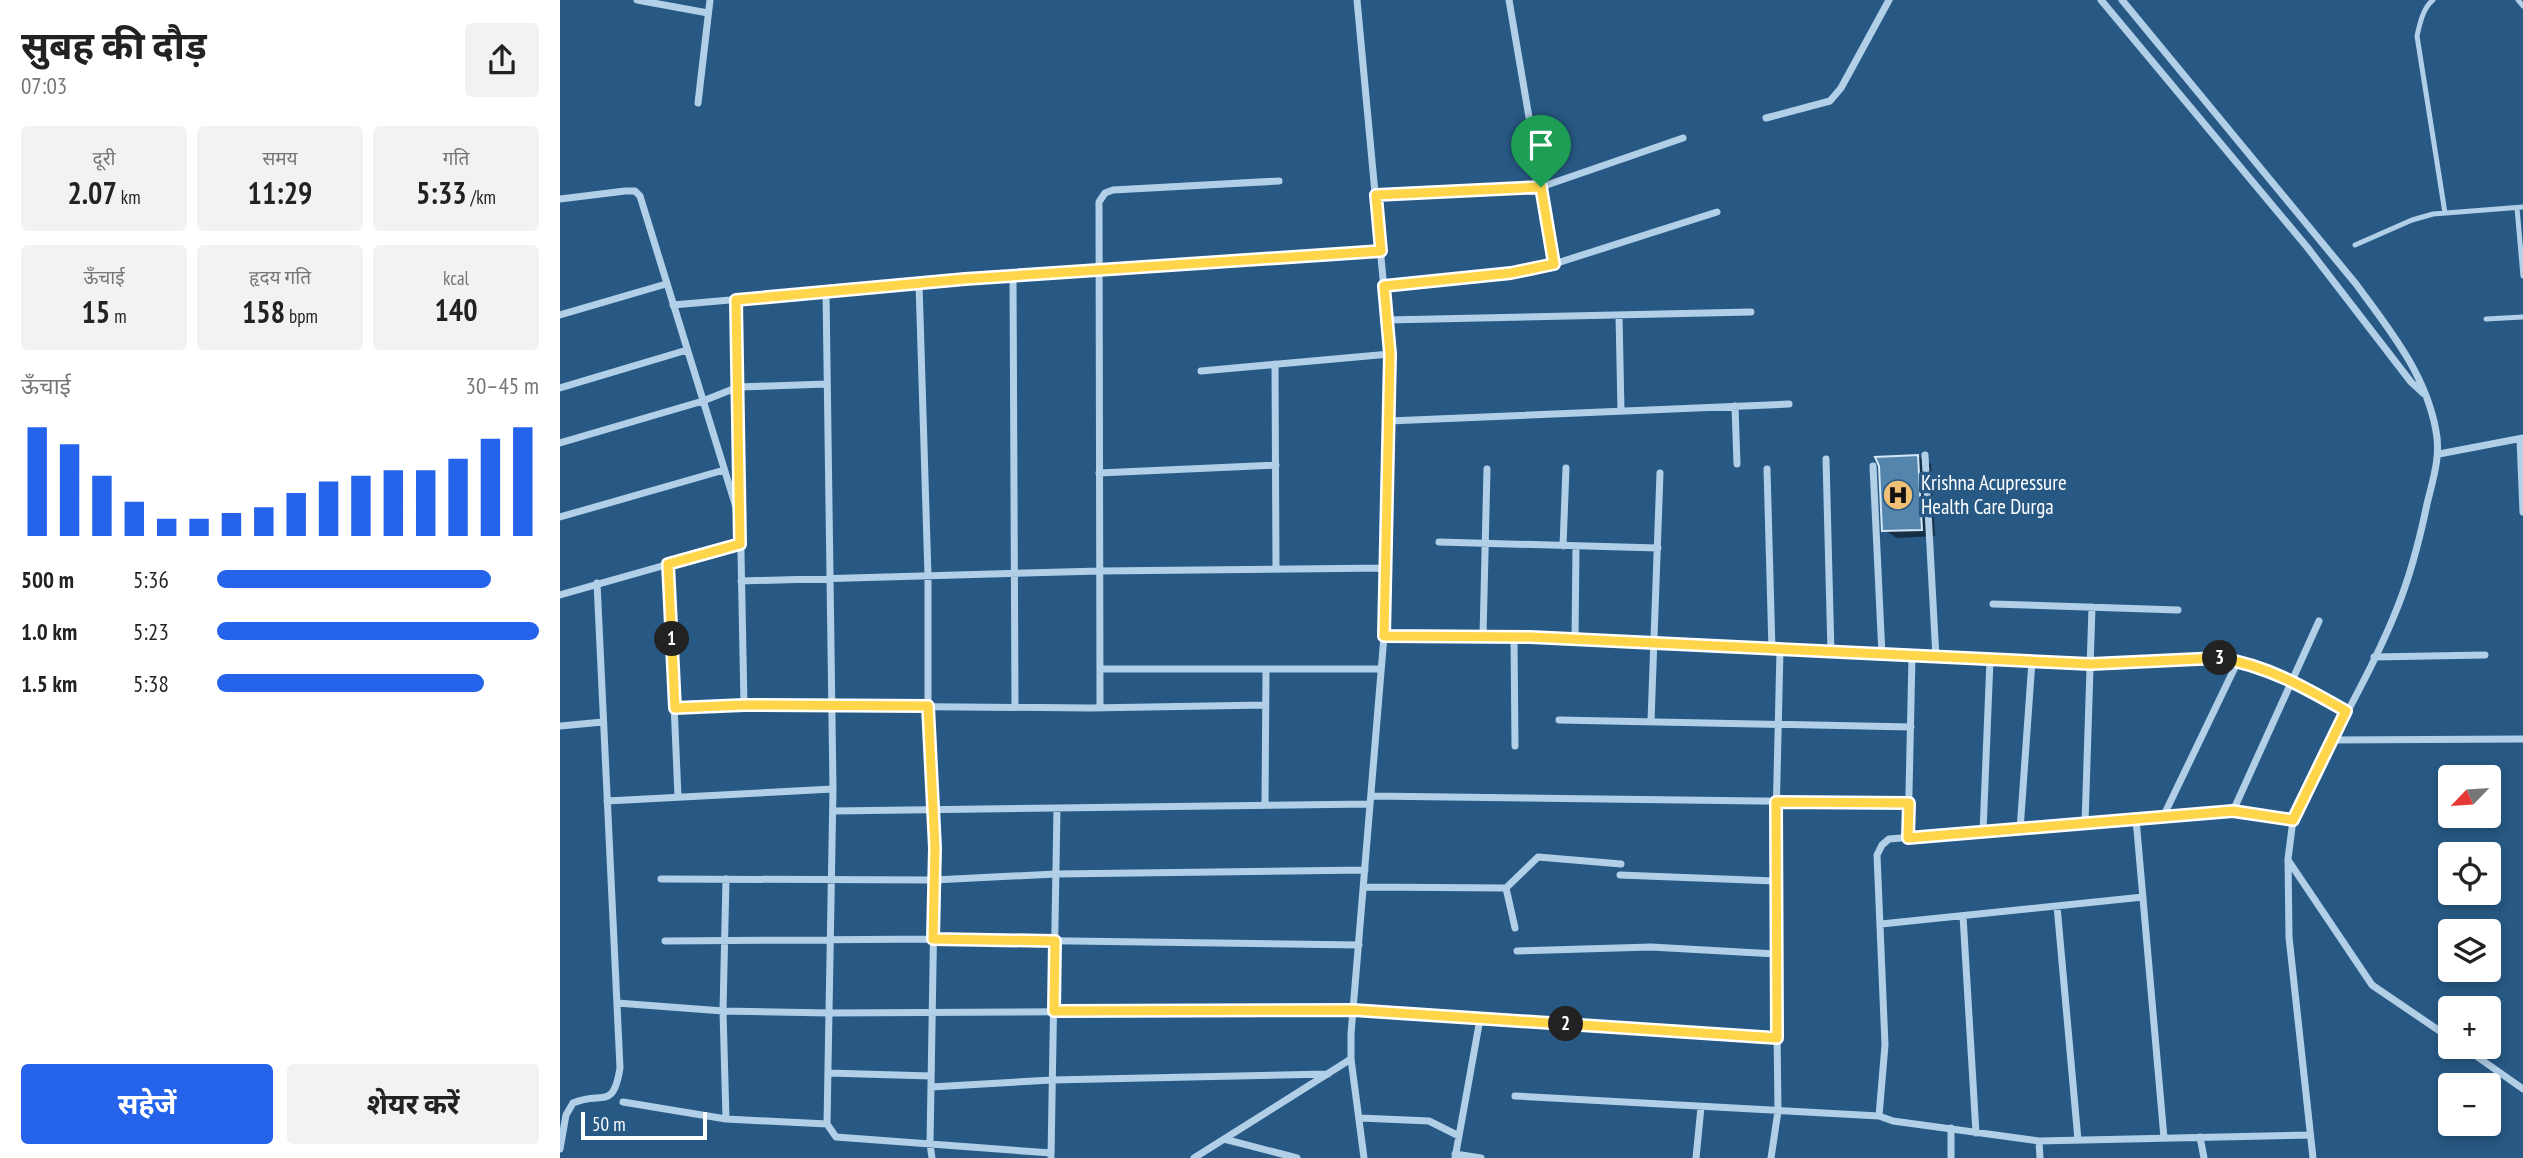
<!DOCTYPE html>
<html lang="hi">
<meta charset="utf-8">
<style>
:root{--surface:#fff;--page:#f2f2f2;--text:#222;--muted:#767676;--accent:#2563eb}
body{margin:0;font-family:"PT Sans Narrow","Noto Sans Devanagari",sans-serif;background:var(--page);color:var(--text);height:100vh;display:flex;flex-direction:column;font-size:26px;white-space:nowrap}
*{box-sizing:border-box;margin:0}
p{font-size:23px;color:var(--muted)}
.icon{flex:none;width:38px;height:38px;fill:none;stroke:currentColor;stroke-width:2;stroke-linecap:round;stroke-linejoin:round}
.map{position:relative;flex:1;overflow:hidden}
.drawer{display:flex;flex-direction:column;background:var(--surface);width:560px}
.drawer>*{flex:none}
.needle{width:46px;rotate:245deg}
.fabs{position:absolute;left:1878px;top:765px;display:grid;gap:14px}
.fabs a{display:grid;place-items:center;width:63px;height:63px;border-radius:7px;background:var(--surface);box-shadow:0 4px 10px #0003;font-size:35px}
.scale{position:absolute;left:21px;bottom:18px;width:126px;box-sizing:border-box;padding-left:7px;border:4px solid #fff;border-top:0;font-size:19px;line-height:24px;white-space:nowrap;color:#fff;-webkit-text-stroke:5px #275984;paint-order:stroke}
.pin{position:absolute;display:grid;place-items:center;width:60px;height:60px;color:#fff;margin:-72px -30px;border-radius:50% 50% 50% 0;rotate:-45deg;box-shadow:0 0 7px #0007}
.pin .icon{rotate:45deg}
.km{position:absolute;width:35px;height:35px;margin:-18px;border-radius:50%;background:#222;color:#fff;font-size:19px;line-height:35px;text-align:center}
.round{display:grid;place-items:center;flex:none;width:74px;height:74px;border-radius:7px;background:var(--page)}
.overview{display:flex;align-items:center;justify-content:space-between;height:119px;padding:0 21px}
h1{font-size:38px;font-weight:700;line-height:52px}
.metrics{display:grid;grid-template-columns:repeat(3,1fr);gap:10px;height:119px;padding:7px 21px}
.metrics div{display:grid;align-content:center;border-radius:7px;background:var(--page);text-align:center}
.metrics b{font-size:30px;font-weight:700}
.metrics small{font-size:19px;font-weight:400}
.metrics p{font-size:19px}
.chart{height:196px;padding:14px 21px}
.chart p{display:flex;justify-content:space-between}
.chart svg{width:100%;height:126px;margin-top:7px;stroke:var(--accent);stroke-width:6}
.button{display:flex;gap:14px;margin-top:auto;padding:14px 21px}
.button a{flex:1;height:80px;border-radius:7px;background:var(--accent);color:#fff;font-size:28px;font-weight:700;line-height:80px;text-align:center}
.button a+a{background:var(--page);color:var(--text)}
ul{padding:0 21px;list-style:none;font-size:23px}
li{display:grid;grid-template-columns:112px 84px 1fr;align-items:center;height:52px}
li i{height:18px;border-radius:9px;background:var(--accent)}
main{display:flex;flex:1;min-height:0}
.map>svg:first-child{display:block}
.shadow{fill:#0007}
.building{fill:#5385ad;stroke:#d4e7f6;stroke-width:2}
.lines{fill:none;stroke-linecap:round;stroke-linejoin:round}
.service{stroke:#b1cfe7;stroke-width:5}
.minor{stroke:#b1cfe7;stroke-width:7}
.route-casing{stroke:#fff;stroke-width:14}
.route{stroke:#ffd54a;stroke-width:9}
.labels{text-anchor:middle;stroke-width:7;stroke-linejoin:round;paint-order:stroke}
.poi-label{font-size:21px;fill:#fff;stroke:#275984;text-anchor:start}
</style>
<main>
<section class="drawer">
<div class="overview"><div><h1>सुबह की दौड़</h1><p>07:03</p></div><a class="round"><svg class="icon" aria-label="share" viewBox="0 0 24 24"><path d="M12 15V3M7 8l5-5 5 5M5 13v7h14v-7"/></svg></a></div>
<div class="metrics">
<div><p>दूरी</p><b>2.07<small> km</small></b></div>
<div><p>समय</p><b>11:29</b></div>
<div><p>गति</p><b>5:33<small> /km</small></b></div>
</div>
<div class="metrics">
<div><p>ऊँचाई</p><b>15<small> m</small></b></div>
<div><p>हृदय गति</p><b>158<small> bpm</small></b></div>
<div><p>kcal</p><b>140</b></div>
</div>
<div class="chart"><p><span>ऊँचाई</span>30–45 m</p>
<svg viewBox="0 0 160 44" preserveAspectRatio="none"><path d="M5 44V6M15 44V12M25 44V23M35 44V32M45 44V38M55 44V38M65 44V36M75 44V34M85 44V29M95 44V25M105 44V23M115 44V21M125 44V21M135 44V17M145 44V10M155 44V6"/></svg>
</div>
<ul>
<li><b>500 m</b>5:36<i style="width:85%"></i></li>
<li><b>1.0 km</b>5:23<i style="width:100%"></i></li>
<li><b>1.5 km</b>5:38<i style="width:83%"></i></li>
</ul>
<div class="button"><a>सहेजें</a><a>शेयर करें</a></div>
</section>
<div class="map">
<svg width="1963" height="1158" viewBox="0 0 1963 1158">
<rect width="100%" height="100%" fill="#275984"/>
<path class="shadow" d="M1357,456L1371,464L1375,536L1337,538L1324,530Z"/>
<path class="building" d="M1358,455L1362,530L1322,531L1319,466L1315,457Z"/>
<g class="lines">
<path class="service" d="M1873,0C1863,8 1860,23 1857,36L1885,213
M1958,0L1963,6
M1957,208L1963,276
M1795,245L1852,220L1873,214L1963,207
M1926,319L1963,317"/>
<path class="minor" d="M77,0L148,13
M797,0L830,354L824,636L791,1034V1059L804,1158
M949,0L994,264
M1541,0L1747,247L1851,382L1864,394
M1562,0L1796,284C1829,329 1866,374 1876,431C1881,456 1873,479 1867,504C1860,538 1851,573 1838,606C1809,680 1765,747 1733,820L1728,859L1729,937L1753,1158
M138,103L150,0
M1206,118L1270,101L1281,88L1329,0
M816,196L981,187L1123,138
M0,199L65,191H75L80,196L180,520
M453,276L455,707
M359,283L368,576V706L375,848L370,1144L372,1158
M824,286L951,273L994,264L1157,212
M266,292L273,789L267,1124L276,1137L491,1153
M176,300L184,705
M113,305L405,279L821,251
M0,315L106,284
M1059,315L1061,411
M827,320L1191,312
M715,364L716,569
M641,371L830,354
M0,388L127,350
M1175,406L1177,464
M829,421L1229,404
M1960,439L1963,512
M0,443L143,401L178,387L267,384
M1879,454L1963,438
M1365,455L1376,658
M1266,459L1271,653
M1313,466L1322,655
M1207,469L1212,650
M539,473L716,465
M0,517L164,470
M879,542L1098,548
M1003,546L1006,468
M108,564L118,797
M181,581L540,571L825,568
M0,595L180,544
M1433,604L1618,610
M824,636L970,637L1531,664L1659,658C1706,665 1746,688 1786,711
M923,637L927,469
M954,637L955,746
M1015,640L1016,546
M1814,657L1925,655
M540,669H821
M540,707L539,202L545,193L553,190L719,181
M115,708L184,705L530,708L705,705
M999,720L1351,727
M1091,721L1100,473
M0,726L43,722
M1771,740L1963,739
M811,796L1349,803
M47,801L273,789
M705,805L706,670
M273,811L810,804
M1673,811L1759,621
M1603,817L1678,661
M1576,819L1604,1138
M1525,824L1532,607
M1460,830L1472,661
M1423,832L1430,660
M1348,838L1352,656
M1728,860L1812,985L1890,1038
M1060,875L1215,881
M101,879L374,880L496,874L805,870
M166,879L163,1011L166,1119
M804,887L946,888
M1497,906L1518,1140
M1403,916L1416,1133
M1321,924L1583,897
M955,928L946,888L978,857L1061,864
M105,941L373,939L799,945
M957,951L1091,947L1216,954
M57,1003L163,1011L269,1013L793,1010L1217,1039
M1902,1046L1963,1089
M268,1073L371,1076
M371,1087L492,1080L768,1074
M955,1096L1319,1116L1333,1121L1479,1141L1750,1135
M63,1102L166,1119L267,1124
M1319,1116L1325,1045L1317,855L1322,845L1329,839L1673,811L1733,820
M800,1118L869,1121L899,1136
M1391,1128V1158
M1640,1137L1644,1158
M664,1139L737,1158
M1479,1141L1480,1158
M0,1149L6,1115L13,1103C42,1090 53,1112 60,1068L37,583
M895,1154L921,1158
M491,1157L497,808
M634,1158L791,1059
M895,1158L920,1019
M1136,1158L1141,1107
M1211,1158L1218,1111L1215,863L1220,650"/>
</g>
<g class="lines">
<g class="route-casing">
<path id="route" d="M981,187L994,264L951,273L824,286L830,354L824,636L970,637L1531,664L1659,658C1706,665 1746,688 1786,711L1733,820L1673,811L1348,838L1349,803L1216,802L1217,1038L793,1010L494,1011L495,941L373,939L375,848L368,706L184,705L115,708L108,564L180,544L176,300L405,279L821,251L816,195Z"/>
</g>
<use href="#route" class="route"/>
</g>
<defs>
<g id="hospital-disc" transform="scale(1.575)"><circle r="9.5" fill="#f0c076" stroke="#275984"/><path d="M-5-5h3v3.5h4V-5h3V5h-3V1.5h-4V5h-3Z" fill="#111"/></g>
</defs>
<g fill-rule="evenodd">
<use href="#hospital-disc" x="1338" y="495"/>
</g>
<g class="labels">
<g class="poi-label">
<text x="1361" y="490">Krishna Acupressure<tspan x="1361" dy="24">Health Care Durga</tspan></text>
</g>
</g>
</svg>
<div class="fabs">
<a><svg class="needle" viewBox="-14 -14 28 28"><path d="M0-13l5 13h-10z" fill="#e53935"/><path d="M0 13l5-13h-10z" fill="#767676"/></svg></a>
<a><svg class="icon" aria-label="locate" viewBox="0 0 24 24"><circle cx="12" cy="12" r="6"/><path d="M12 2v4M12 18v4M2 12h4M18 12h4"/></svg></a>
<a><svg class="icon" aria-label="layers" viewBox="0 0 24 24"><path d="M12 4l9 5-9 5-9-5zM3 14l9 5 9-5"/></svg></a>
<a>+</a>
<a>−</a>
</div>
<div class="scale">50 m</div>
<div class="pin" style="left:981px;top:187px;background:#1e9e55"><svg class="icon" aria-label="arrive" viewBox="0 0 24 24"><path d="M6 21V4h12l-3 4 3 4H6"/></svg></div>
<b class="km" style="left:112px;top:639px">1</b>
<b class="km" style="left:1006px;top:1024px">2</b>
<b class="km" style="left:1660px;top:658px">3</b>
</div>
</main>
